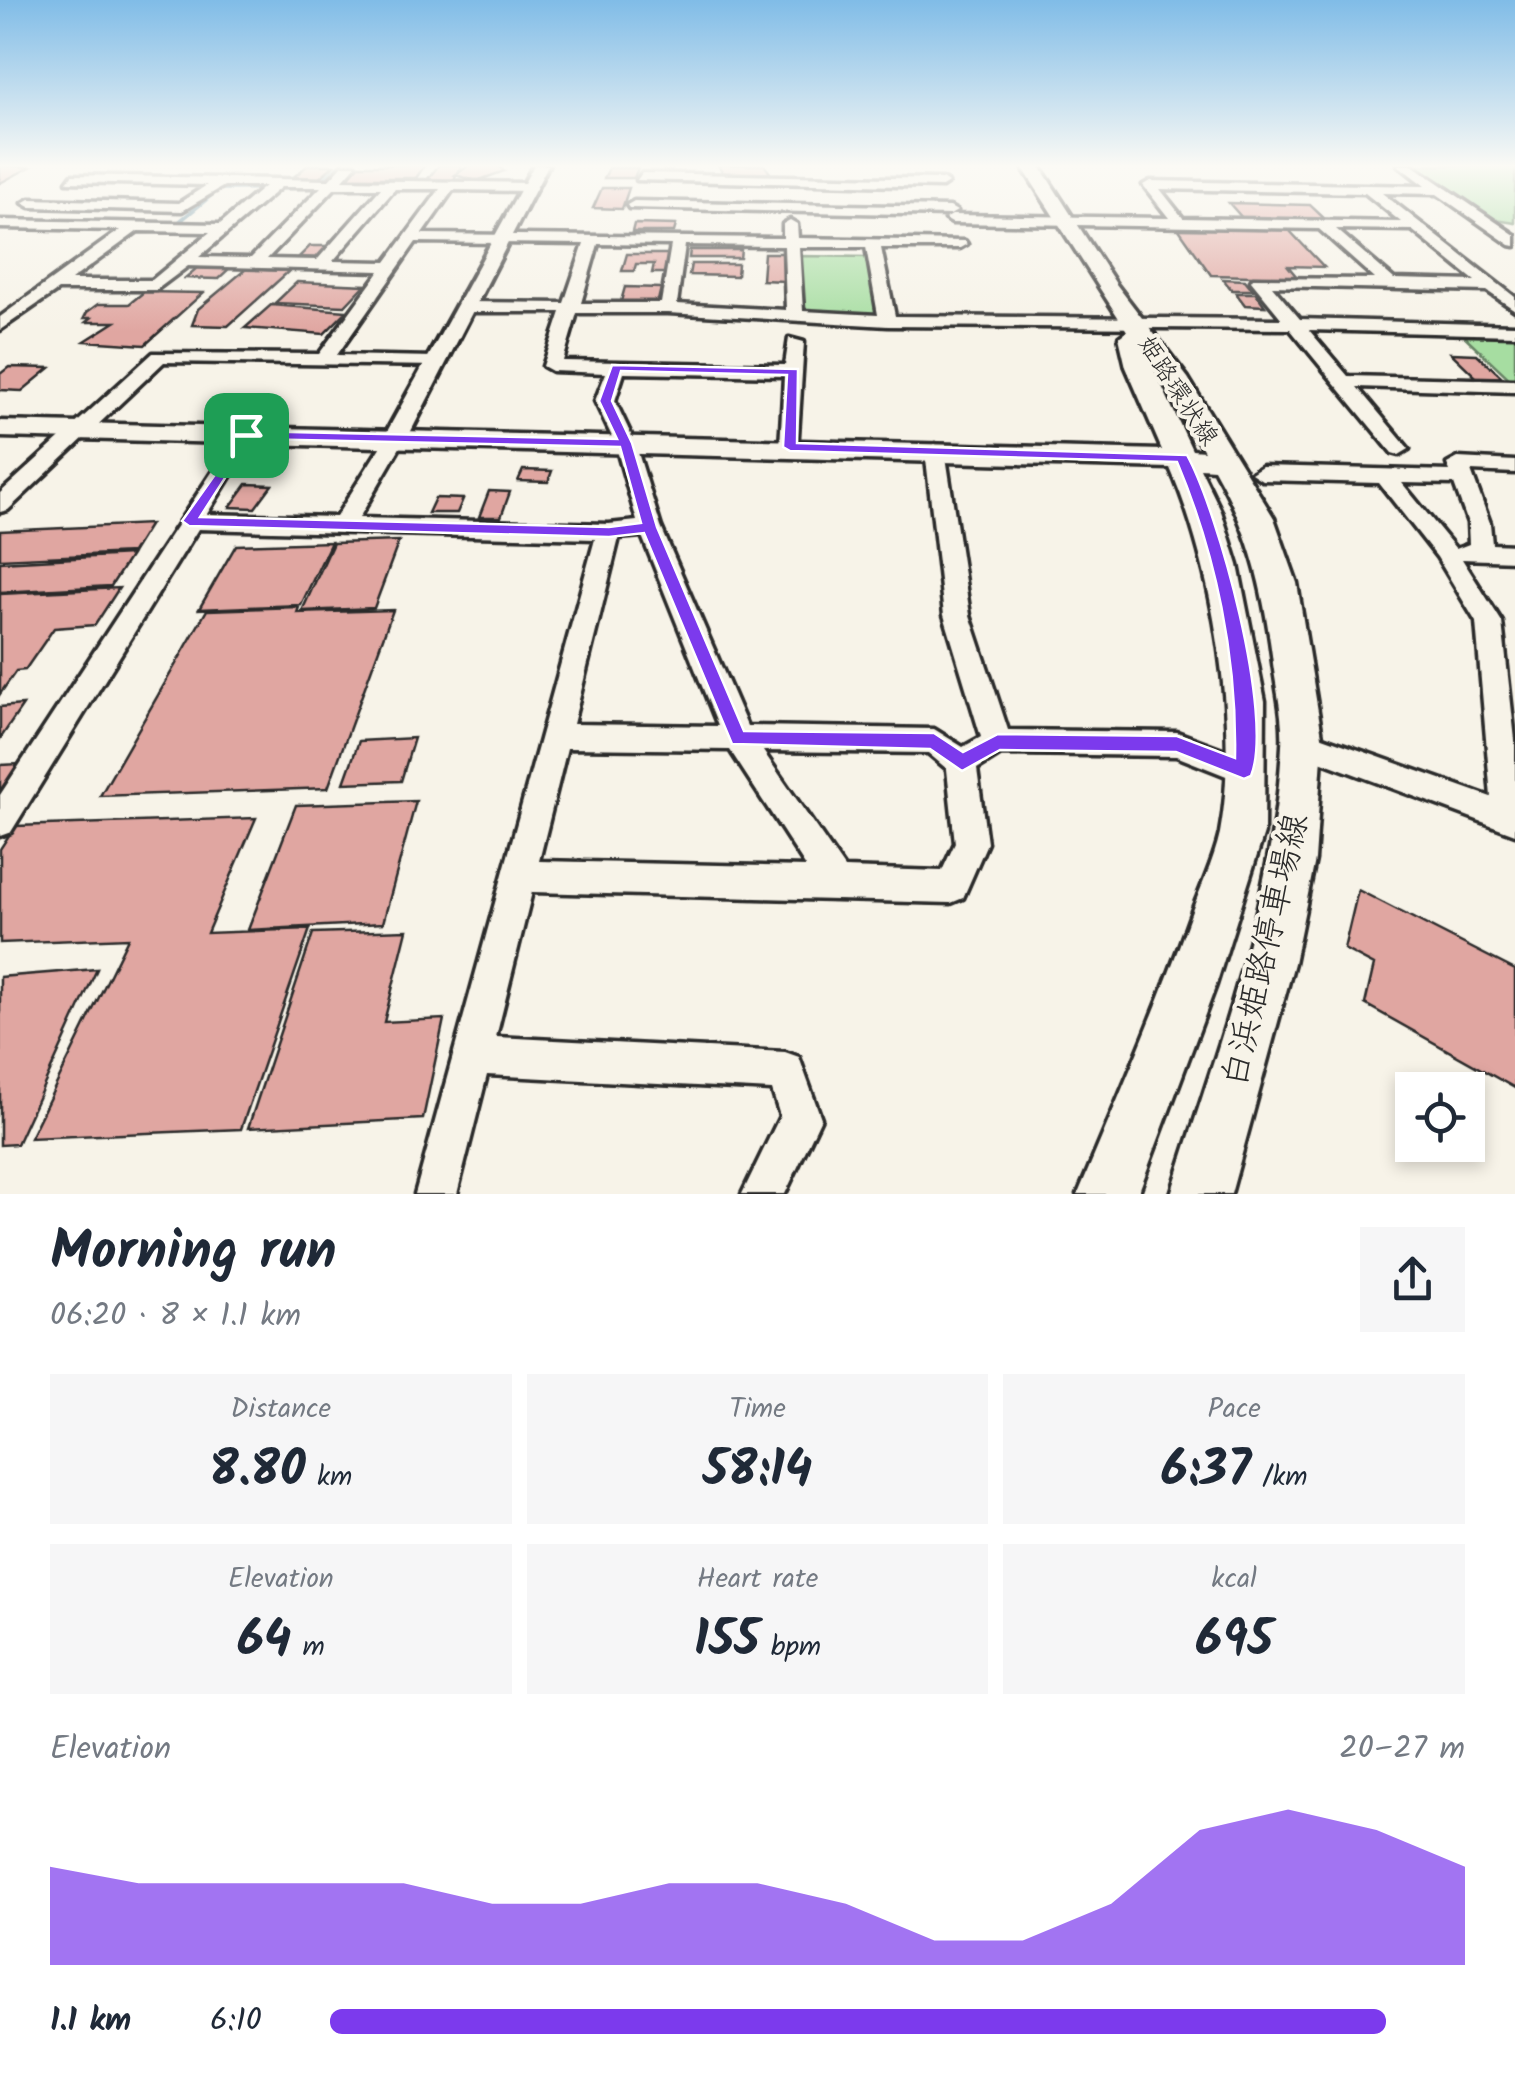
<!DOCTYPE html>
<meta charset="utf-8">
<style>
:root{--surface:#fff;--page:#f6f6f7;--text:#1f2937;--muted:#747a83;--accent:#7c3aed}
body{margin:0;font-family:Kalam,"Klee One",sans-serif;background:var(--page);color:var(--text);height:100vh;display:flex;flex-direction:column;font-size:38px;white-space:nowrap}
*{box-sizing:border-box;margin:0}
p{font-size:32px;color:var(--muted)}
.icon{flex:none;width:55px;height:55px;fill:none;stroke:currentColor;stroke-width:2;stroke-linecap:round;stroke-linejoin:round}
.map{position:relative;height:1194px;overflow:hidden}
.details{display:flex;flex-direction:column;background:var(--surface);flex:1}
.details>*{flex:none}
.buttons{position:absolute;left:1395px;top:1072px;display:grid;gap:20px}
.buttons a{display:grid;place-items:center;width:90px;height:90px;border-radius:0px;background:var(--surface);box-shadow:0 5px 15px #0003;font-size:50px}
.pin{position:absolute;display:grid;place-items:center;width:85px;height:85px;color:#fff;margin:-42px;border-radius:20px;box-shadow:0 5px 15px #0006}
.round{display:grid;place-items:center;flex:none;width:105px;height:105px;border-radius:0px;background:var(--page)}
.head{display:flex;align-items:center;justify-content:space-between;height:170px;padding:0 50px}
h1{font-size:55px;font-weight:800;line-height:75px}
.figures{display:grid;grid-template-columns:repeat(3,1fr);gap:15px;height:170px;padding:10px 50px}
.figures div{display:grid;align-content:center;border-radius:0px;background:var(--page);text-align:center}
.figures b{font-size:50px;font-weight:800}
.figures small{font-size:28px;font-weight:400}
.figures p{font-size:28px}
.chart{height:280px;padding:20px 50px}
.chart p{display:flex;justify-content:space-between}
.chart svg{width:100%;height:180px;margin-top:10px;fill:var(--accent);opacity:.7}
ul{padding:0 50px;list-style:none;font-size:32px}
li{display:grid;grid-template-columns:160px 120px 1fr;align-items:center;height:75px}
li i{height:25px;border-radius:12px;background:var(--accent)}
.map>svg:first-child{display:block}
.green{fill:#a6dda1;stroke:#688466;stroke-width:2.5}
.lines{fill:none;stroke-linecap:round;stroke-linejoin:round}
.stream{stroke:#61899b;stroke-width:4}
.building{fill:#e0a6a1;stroke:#2b2b2b;stroke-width:2.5}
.minor-casing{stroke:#2b2b2b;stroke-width:7}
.tertiary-casing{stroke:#2b2b2b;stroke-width:8}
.secondary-casing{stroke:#2b2b2b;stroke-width:7}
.minor{fill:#f7f3e8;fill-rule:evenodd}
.tertiary{fill:#f7f3e8;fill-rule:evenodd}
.secondary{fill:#f7f3e8;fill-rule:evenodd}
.route{fill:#7c3aed;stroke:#fff;stroke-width:2.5;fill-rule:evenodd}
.labels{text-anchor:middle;stroke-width:8;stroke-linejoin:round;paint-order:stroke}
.far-street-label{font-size:25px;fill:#2b2b2b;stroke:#f7f3e8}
.near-street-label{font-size:35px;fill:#2b2b2b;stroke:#f7f3e8}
</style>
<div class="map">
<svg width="1515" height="1194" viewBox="0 0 1515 1194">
<rect width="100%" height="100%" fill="#f7f3e8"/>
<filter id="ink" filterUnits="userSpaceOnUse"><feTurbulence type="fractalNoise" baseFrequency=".01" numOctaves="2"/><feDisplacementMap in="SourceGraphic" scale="20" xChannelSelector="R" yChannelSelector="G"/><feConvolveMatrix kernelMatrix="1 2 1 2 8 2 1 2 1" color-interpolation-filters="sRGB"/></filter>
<g filter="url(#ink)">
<path class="green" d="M1418,165L1515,167V223L1490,219L1415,167Z
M798,256L869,257L877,313L871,317L799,309Z
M1459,331L1515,333V383H1514Z"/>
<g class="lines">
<path class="stream" d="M174,226L219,189L310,188L340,165"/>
</g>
<path class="building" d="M308,165H334L316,181L290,180Z
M359,165H425L416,178H347Z
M439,165H460L461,168L453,181H426Z
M470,165H497L504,171L477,181L455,175Z
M718,165H764L771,174H724Z
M0,166L30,167L0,183Z
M609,168H638L634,178H604Z
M602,188H629L622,209L593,208Z
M1229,203L1310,205L1327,221L1244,220Z
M634,224L676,225L674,232H632Z
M1176,225L1287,228L1324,267L1288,266L1297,277L1211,275Z
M310,246H331L320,258L299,257Z
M690,250H741L740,258H689Z
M764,253H785L784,281L762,280Z
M627,254H669L665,273H652L654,264H636L634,271H622Z
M691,264H738L737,276L689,275Z
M197,268H230L218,279L185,278Z
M246,269L289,271L228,326L192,325L198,309Z
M1223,279L1245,280L1253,290H1232Z
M297,282L365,285L345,306L275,303Z
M625,287L661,288L657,305H620Z
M144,292L203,293L145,345L85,341L115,322H86L91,318H84L87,312L98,304H129Z
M1236,293H1256L1265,306L1245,305Z
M271,305L347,311L324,334L245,328Z
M1451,353L1477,354L1503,378L1476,377Z
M9,367L50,368L22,391L0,390V374Z
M523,470L552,471L548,482L518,481Z
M247,484L272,485L255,508L230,507Z
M489,491L510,492L501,517H479Z
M435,498L463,499L457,513H428Z
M150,524L132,553L0,559V531Z
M399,541L374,608L302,611L333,543Z
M331,542L301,605L199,609L236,545Z
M131,555L111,586L0,592V562Z
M119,588L95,625L54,628L25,670L16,671L0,694V594Z
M299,607L297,613L393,610L328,788L100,796L207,610Z
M23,705L0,739V707Z
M414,738L401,781L344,783L359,741Z
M20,764L0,795V765Z
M416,801L383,923L248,930L296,805Z
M256,818L207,933L310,929L241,1129L30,1138L128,938L0,943V849L15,826Z
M1358,890L1515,970V1088L1365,1004L1374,965L1344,949Z
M407,930L384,1022L444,1019L423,1119L248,1128L313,933Z
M97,969L17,1144L0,1145V977Z"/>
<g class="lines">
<g class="minor-casing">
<path id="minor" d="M343,165H356L343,180L529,183L536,187L529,191L453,190L422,234L783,238V224L790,220L797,224L798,238L965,241L967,244L960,248H881L895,316L1282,319L1251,281L1253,278L1375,279L1319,229L952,223L945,219L952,215L1169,218L1143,185L1150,181L1425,186L1398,165H1412L1515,235V246L1510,245L1437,194L1382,193L1515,297V310L1487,291L1272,286L1300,319L1515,325V335L1309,330L1348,376L1515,380V392L1357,387L1409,449L1399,455L1392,453L1290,329L888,326L668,313H577L563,361L785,365L789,338L804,342L797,451L790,453L780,447L784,376L624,373L615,401L635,443L661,527L747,726L934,729L963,747L981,737L944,615L925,450L935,444L945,450L970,615L1008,730L1177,732L1255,761L1259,770L1255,779L1244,783L1176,756L1001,754L977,769L987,843L963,898L951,903L532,892L496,1037L785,1052L799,1057L821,1118L785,1194H742L780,1116L772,1090L487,1075L457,1194H415L595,539L198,529L11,832L0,836V795L239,431L246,429L256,435L207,514L336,517L389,433L396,431L406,437L359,518L609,524L637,521L615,443L595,401L606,373L552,371L543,366L561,312H464L456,307L464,302L564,303L584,244L416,242L337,355L434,357L440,358V366L164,362L8,510L0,512V493L153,353L319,354L380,271L188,266L156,290H58L0,330V317L120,230L0,228V220L220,224L265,186H224L182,211L30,207L23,203L30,199L179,203L207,185L67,182L72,175L329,180ZM281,187H321L251,258L199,257ZM335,188H381L317,260L267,259ZM395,189H440L386,262L333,261ZM1160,189L1365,193L1401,222L1183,218ZM1336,229L1412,230L1475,281L1394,279ZM138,231L210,232L152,280H71ZM598,244L671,245L661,303H581ZM685,245L784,246L786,310L677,304ZM799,247H866L878,315L803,311ZM642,536L718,726L573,724L619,538ZM567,748L730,750L806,867L539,861ZM763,751L928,753L947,769L955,843L942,871L844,868Z
M642,173L942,179L948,183L942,187L637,180Z
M634,201L950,207L957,211L950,215L629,208L627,205Z
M1458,458L1515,461V473L1471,471L1490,523L1492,544L1515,545V561L1462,559L1502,622L1515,740V834L1293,751L1288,742L1293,733L1303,730L1491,797L1476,622L1437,557L1379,483L1262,480L1251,473L1262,466L1450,471L1447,464ZM1402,483L1454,484L1468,523L1469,544L1456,549Z"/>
</g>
<g class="tertiary-casing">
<path id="tertiary" d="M534,165H548L408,437L405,442H387L384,437Z"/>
</g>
<g class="secondary-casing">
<path id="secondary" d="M1021,165H1039L1116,284L1188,378L1274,518L1297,583L1323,742L1315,860L1294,963L1231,1194H1171C1217,1048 1274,900 1282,746C1284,716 1275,684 1272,655C1263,586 1249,530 1214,469L1200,468L1221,511L1238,565L1265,701L1264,833L1216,985L1138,1194H1078C1116,1103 1156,1012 1189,919C1199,891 1214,861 1220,833C1240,727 1213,565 1170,468L0,437V421L1162,450L1126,367L1119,337L1127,331ZM1151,363L1204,451L1192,450Z"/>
</g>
<use href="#minor" class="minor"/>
<use href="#tertiary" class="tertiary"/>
<use href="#secondary" class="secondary"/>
</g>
</g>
<linearGradient id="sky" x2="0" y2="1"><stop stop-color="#80bce7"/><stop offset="0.5" stop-color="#fbfaf5"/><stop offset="1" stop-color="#fbfaf5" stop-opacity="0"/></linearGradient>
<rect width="1515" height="332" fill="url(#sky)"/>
<path class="route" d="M612,365L798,369L797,443L1187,455C1218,511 1275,717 1251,776L1244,779L1176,752L1000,750L962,771L930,749L732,744L644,533L609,537L189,526L182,521L246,431L617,439L599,401ZM621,371L787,375L783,447L790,451L1177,462C1216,555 1237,657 1235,758L1177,736L998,734L963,752L934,733L744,731L657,527L632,443L612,401ZM250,439L620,447L641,523L609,527L200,517Z"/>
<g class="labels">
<g class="far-street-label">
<text transform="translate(1179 390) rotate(57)" y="9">姫路環状線</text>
</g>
<g class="near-street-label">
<text transform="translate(1264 950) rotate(-77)" y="12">白浜姫路停車場線</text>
</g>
</g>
</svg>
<div class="buttons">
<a><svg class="icon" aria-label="locate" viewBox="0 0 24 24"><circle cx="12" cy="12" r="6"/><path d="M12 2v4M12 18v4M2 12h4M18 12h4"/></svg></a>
</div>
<div class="pin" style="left:246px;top:435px;background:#1e9e55"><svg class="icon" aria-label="arrive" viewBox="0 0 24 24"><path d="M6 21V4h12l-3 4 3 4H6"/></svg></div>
</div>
<section class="details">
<div class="head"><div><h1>Morning run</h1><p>06:20 · 8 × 1.1 km</p></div><a class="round"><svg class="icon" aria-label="share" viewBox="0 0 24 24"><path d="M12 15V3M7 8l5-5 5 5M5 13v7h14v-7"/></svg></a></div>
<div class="figures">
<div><p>Distance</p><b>8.80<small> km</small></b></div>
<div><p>Time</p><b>58:14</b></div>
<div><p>Pace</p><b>6:37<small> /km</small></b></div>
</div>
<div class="figures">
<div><p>Elevation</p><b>64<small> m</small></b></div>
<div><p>Heart rate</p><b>155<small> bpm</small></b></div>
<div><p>kcal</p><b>695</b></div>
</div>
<div class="chart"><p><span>Elevation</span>20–27 m</p>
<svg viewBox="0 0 160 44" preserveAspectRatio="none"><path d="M0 44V20L10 24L20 24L30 24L40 24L50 29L60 29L70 24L80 24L90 29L100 38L110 38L120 29L130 11L140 6L150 11L160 20V44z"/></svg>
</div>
<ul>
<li><b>1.1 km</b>6:10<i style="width:93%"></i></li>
</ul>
</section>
